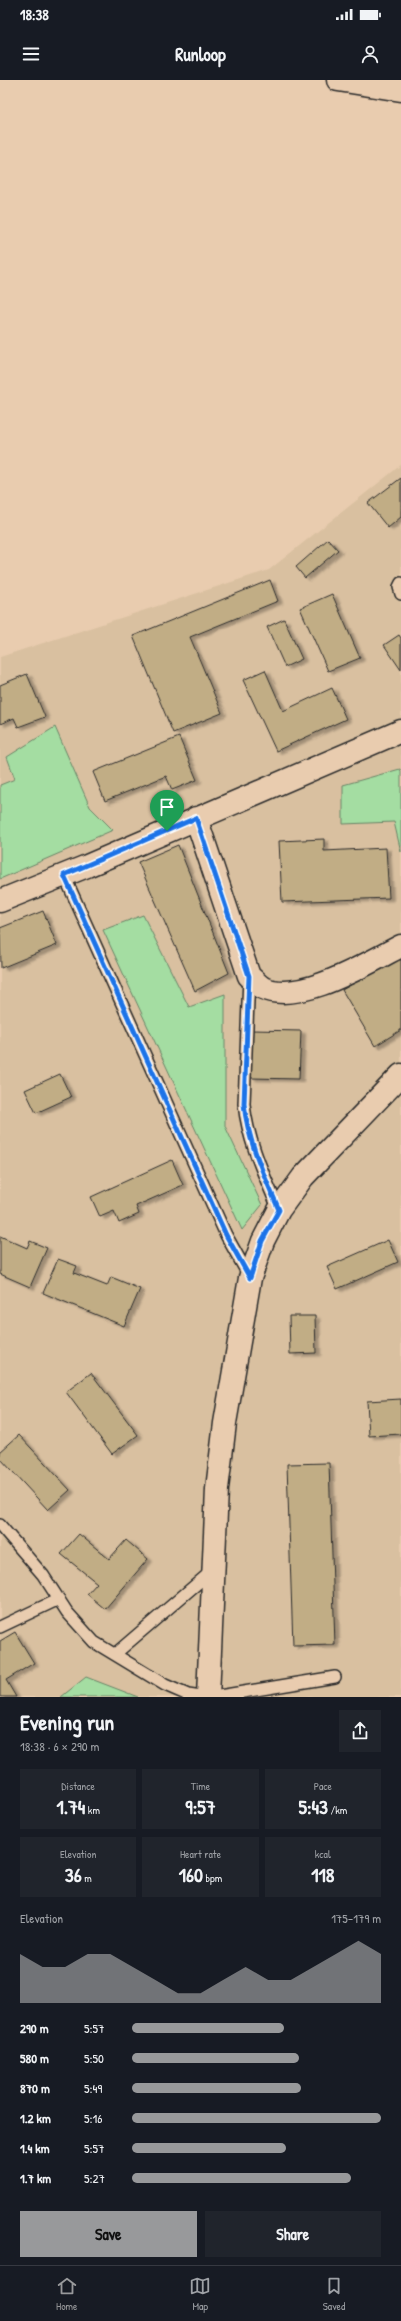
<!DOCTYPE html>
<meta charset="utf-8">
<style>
:root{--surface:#171b24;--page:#20242c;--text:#f1f3f6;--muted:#9ea1a6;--line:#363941;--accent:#98999b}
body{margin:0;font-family:"Patrick Hand",sans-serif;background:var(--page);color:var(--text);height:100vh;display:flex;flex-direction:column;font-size:15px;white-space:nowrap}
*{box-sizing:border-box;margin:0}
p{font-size:13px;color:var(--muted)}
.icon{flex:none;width:22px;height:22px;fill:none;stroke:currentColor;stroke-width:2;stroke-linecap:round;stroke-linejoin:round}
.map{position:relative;height:1617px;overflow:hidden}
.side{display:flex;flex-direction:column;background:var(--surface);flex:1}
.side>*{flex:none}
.pin{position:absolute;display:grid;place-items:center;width:34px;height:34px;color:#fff;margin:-41px -17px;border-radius:50% 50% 50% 0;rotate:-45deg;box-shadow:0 0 4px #0007}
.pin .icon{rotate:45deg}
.round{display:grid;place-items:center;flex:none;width:42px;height:42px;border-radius:0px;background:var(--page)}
.headline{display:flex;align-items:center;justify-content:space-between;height:68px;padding:0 20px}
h1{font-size:22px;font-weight:700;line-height:30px}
.stats{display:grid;grid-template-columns:repeat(3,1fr);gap:6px;height:68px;padding:4px 20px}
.stats div{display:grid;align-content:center;border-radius:0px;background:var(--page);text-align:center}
.stats b{font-size:20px;font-weight:700}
.stats small{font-size:11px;font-weight:400}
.stats p{font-size:11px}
.chart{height:112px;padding:8px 20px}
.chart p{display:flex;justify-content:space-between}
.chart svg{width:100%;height:72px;margin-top:4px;fill:var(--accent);opacity:.7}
.button{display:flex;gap:8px;margin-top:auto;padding:8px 20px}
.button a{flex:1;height:46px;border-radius:0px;background:var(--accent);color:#111;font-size:16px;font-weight:700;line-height:46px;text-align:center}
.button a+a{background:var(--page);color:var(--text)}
ul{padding:0 20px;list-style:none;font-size:13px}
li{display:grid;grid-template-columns:64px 48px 1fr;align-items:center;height:30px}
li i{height:10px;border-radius:5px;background:var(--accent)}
.status{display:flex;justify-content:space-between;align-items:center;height:28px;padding:0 20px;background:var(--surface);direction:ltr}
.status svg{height:11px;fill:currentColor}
header{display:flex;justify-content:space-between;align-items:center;height:52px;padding:0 20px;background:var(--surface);font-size:18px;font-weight:700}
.menu{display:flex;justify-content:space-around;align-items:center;height:56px;border-top:1px solid var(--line);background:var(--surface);font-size:11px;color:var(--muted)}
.menu a{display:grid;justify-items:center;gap:2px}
.menu .on{color:var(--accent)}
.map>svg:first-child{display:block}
.built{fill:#d9c0a0}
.green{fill:#a4dda2;stroke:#688466}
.building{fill:#c1ad85;stroke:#2b2b2b;filter:url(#shadow)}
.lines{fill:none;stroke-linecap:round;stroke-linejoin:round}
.service-casing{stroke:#2b2b2b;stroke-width:14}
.minor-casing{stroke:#2b2b2b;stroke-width:25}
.service{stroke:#e9ccaf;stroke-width:11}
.minor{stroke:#e9ccaf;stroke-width:22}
.route-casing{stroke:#fff;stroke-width:8}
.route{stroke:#1a73e8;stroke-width:5}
</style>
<div class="status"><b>18:38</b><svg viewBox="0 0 49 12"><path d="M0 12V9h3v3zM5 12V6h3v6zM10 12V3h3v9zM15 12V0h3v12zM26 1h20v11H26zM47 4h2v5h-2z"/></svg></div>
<header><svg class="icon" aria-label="menu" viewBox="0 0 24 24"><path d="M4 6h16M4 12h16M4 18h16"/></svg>Runloop<svg class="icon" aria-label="person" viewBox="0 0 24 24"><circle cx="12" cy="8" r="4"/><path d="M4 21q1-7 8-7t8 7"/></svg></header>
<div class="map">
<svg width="401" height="1617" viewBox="0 0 401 1617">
<defs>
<filter id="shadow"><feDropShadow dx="4.5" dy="2.5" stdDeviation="1" flood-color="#0004"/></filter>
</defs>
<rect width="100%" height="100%" fill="#e9ccaf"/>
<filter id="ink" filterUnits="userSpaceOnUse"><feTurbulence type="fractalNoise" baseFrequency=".025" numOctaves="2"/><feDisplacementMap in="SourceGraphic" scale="8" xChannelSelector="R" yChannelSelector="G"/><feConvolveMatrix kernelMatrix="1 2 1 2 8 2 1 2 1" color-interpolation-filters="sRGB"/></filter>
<g filter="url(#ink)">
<path class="built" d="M401,385V1617H0V577L269,490Z"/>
<path class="green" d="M55,647L90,727L113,750L0,799V705L15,699L7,677Z
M400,689L401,691V772L394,742L343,744V705Z
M143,835L189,927L225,914V1046L262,1125L242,1150L103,850Z
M86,1597L138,1617H61Z"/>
<path class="building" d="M401,398V437L388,448L368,423Z
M328,459L338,470L305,498L296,487Z
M270,500L278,521L190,557L222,633L173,653L133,556Z
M332,514L360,578L328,591L300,528Z
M284,539L302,579L285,587L267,547Z
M399,555L401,558V590L384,565Z
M265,590L283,631L332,608L346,639L276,671L243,600Z
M27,594L45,637L18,647L14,638L0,644V605Z
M179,657L197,700L172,710L166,696L105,721L93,692Z
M324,759V771L386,768L389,818L282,822L279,761Z
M178,765L229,893L195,911L138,782Z
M43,831L57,865L1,888L0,848Z
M399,877L401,881V950L375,966L342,910Z
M252,950L301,951L299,999L251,998Z
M60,994L71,1017L36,1033L25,1010Z
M172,1080L183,1105L136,1126L139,1134L119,1143L114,1131L100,1137L91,1117Z
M0,1156L27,1168L30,1161L47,1168L30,1207L0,1194Z
M388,1160L398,1182L337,1209L327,1187Z
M58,1179L77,1186L74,1193L107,1206L111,1197L140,1209L124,1246L43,1213Z
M289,1236H315L316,1273L290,1274Z
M91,1293L138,1355L112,1374L66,1312Z
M401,1319V1354L369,1356L367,1321Z
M19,1355L70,1410L48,1430L0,1378V1372Z
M329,1383L335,1565L293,1566L287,1384Z
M79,1454L109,1479L126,1460L148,1479L105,1529L87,1514L97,1503L61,1474Z
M15,1552L34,1583L6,1600L16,1617H0V1561Z"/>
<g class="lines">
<g class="service-casing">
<path id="service" d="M401,503L399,507L401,514
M64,795L226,1155L250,1198
M249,896L244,1024C248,1062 264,1095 279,1130
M0,1445L43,1495L67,1532L94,1562L165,1605L188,1615L201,1617
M0,1547L59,1519
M115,1574L213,1490
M213,1617L335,1597"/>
</g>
<g class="minor-casing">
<path id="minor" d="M338,0L401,10
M196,738L249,896C253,899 258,905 263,908C300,925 367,883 401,866
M0,821L87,786L401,651
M208,1617L217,1409L225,1343L250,1198L263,1161L279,1130L303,1097L401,995"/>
</g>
<use href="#service" class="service"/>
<use href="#minor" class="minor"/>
</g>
</g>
<g class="lines" filter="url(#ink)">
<g class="route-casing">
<path id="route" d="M196,738L249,896L244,1024C248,1062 264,1095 279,1130L262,1161L250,1198L226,1155L64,795Z"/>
</g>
<use href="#route" class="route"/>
</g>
</svg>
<div class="pin" style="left:167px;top:751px;background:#1e9e55"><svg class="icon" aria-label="arrive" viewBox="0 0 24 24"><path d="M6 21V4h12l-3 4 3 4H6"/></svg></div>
</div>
<section class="side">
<div class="headline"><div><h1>Evening run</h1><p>18:38 · 6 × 290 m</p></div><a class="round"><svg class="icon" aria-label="share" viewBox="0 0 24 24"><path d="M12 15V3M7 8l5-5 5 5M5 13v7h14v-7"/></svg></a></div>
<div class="stats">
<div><p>Distance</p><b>1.74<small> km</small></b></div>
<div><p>Time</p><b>9:57</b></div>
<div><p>Pace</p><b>5:43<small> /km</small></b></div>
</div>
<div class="stats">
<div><p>Elevation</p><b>36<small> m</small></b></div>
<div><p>Heart rate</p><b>160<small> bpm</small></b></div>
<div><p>kcal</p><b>118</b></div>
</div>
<div class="chart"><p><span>Elevation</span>175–179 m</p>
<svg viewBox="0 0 160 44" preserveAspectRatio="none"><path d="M0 44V14L10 22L20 22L30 14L40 14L50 22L60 30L70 38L80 38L90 30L100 22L110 30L120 30L130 22L140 14L150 6L160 14V44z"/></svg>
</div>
<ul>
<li><b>290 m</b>5:57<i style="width:61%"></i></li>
<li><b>580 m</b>5:50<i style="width:67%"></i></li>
<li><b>870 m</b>5:49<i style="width:68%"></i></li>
<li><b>1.2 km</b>5:16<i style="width:100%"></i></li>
<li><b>1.4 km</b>5:57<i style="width:62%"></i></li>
<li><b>1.7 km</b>5:27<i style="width:88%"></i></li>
</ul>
<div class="button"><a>Save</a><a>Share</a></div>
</section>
<nav class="menu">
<a class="on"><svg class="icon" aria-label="home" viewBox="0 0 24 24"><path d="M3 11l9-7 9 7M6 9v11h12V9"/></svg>Home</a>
<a><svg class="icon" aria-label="map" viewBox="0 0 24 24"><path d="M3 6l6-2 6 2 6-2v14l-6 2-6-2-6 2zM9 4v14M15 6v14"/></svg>Map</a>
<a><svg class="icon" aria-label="saved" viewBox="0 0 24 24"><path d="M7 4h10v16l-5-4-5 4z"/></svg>Saved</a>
</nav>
